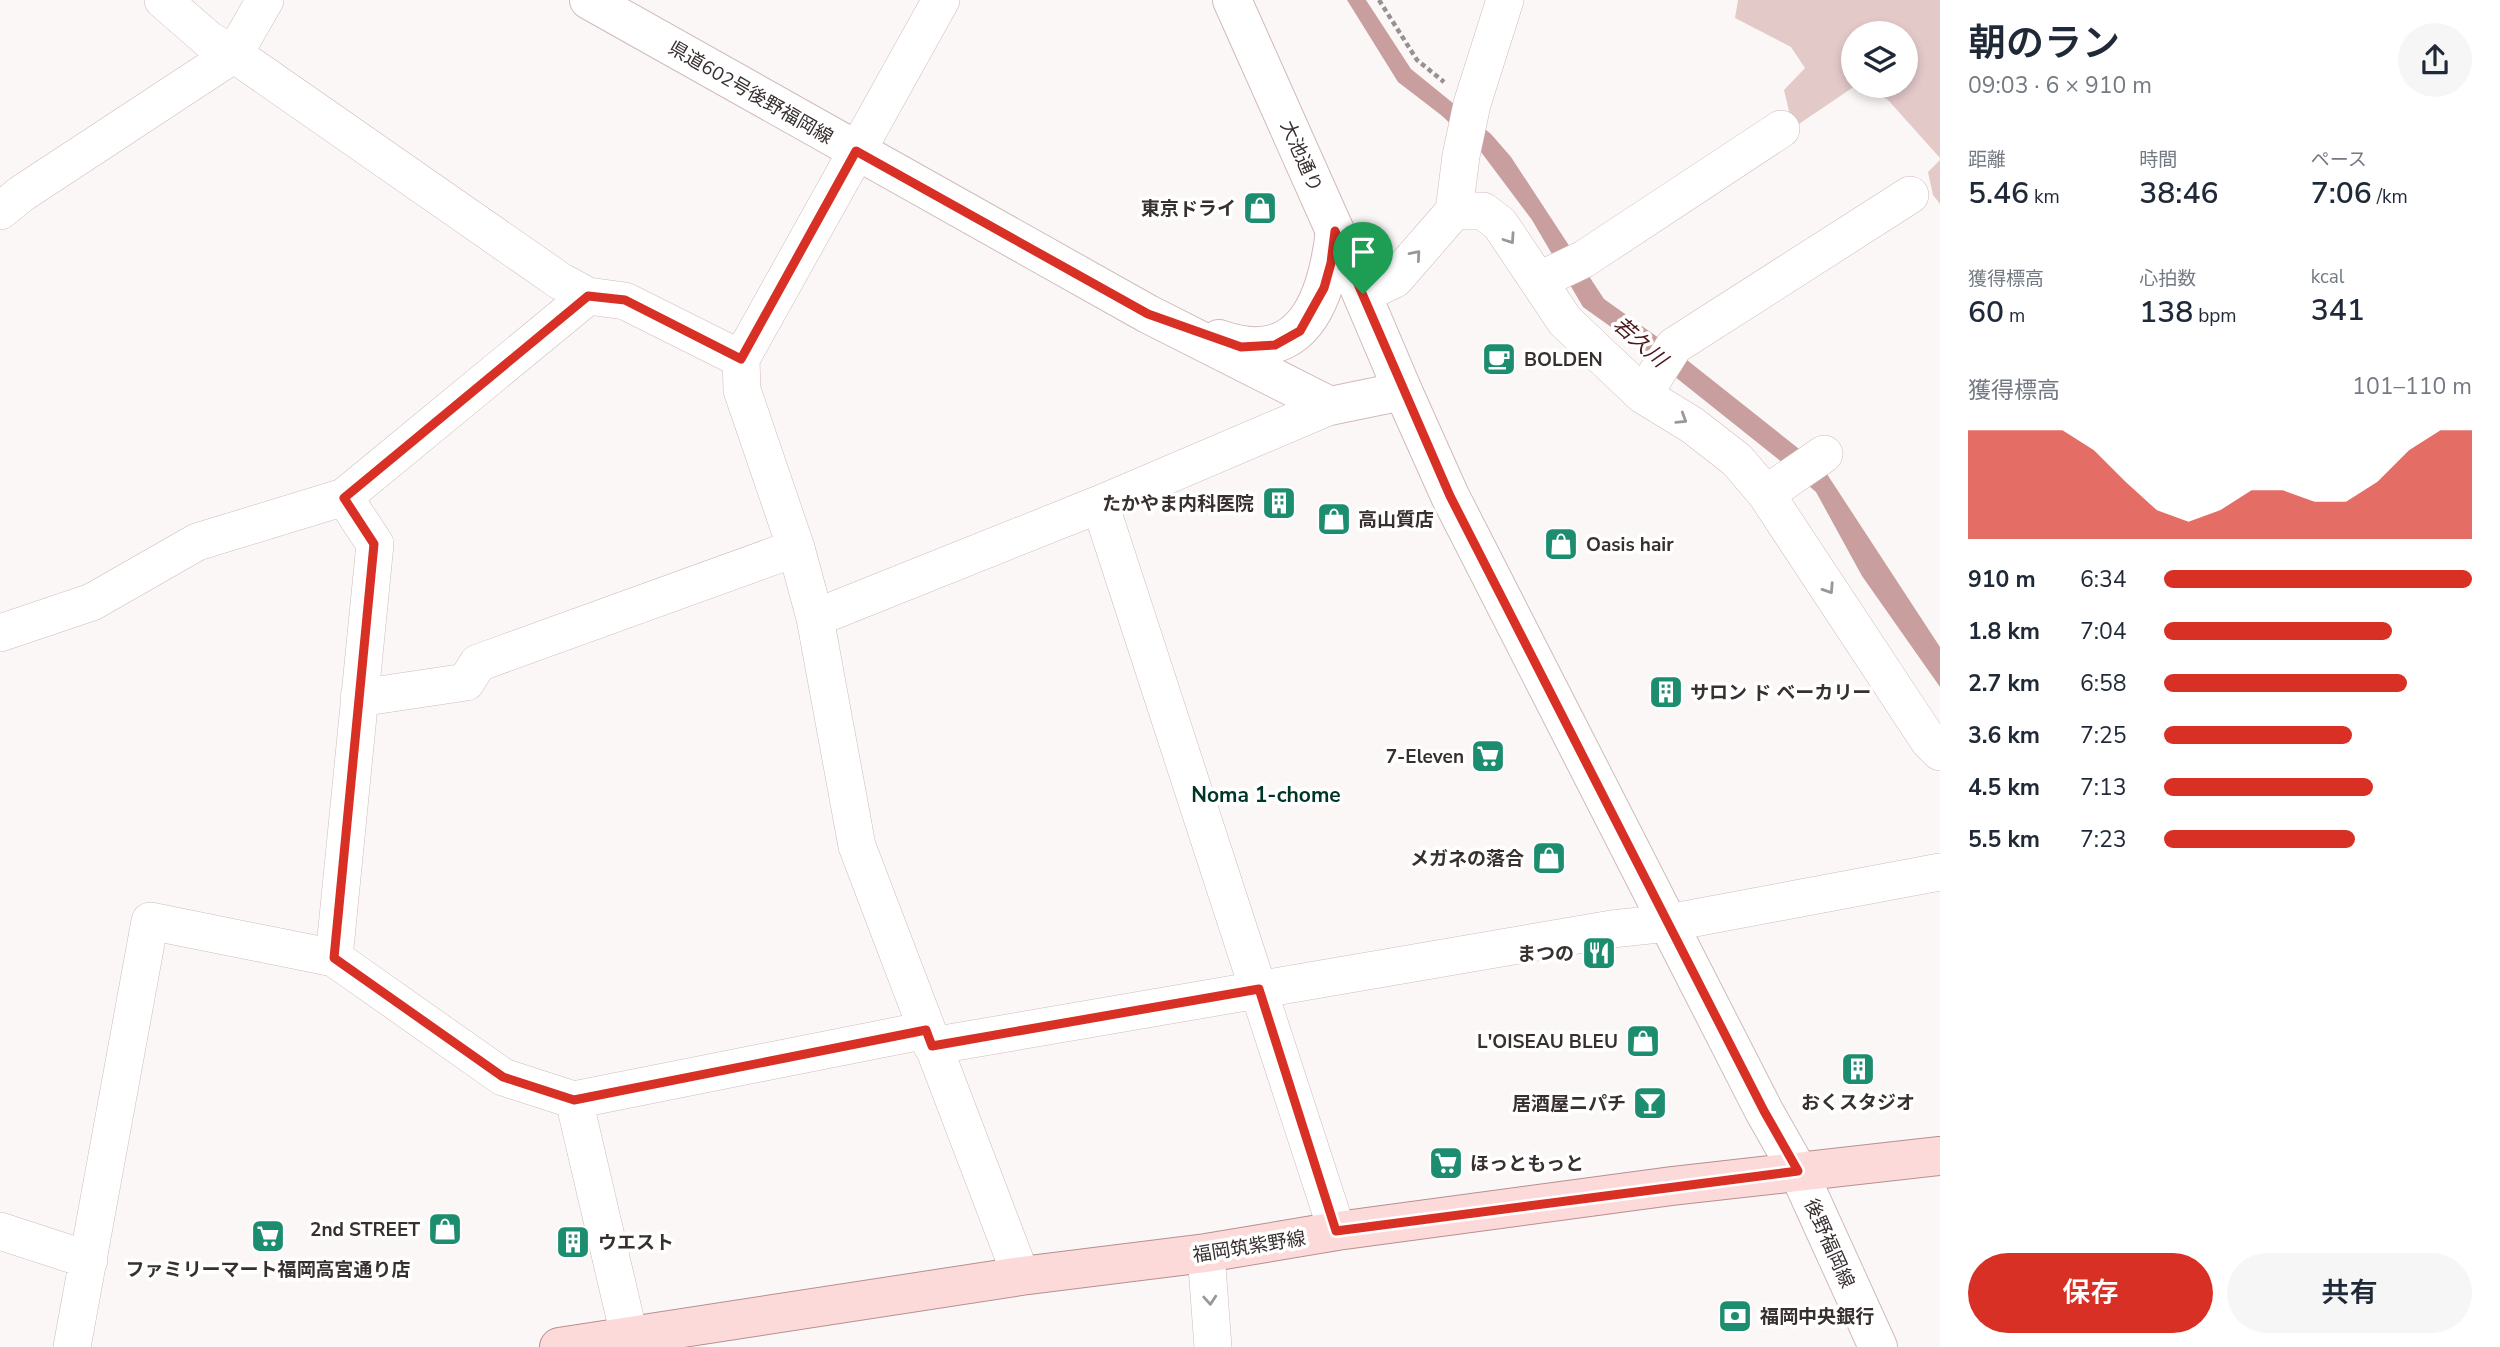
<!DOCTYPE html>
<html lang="ja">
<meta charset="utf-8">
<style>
:root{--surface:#fff;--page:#f6f6f7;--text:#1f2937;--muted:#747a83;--accent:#d93025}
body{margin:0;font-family:"Nunito Sans","Noto Sans JP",sans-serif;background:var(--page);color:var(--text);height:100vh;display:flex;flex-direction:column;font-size:26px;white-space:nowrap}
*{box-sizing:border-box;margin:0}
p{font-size:23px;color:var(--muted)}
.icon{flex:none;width:38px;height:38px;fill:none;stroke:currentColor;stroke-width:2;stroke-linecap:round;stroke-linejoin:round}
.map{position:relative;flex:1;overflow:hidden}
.panel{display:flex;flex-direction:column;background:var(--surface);width:560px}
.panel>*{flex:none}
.tools{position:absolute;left:1841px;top:21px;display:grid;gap:14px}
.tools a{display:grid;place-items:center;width:77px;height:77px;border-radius:50%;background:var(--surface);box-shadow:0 4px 10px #0003;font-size:35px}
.pin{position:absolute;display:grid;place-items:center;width:60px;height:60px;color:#fff;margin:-72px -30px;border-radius:50% 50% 50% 0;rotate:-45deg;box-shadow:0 0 7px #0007}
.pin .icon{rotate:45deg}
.round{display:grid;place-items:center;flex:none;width:74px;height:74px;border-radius:37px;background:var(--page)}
.headline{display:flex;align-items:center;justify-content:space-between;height:119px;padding:0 28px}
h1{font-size:38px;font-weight:600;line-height:52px}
.stats{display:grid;grid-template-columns:repeat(3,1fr);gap:10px;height:119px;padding:7px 28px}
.stats div{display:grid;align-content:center}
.stats b{font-size:30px;font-weight:600}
.stats small{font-size:19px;font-weight:400}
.stats p{font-size:19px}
.chart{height:196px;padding:14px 28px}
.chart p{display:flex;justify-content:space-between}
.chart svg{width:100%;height:126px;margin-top:7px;fill:var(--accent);opacity:.7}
.cta{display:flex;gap:14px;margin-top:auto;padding:14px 28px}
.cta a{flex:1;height:80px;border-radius:42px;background:var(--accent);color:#fff;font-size:28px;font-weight:600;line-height:80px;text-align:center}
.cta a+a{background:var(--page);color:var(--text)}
ul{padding:0 28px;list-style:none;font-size:23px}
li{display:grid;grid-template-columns:112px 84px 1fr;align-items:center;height:52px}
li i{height:18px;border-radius:9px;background:var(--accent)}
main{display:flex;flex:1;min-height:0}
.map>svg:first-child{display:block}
.green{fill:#e4c9c9}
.water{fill:#c89f9e}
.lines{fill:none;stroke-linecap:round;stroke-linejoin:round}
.minor-casing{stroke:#d1bab9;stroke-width:38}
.tertiary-casing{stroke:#d1bab9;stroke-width:40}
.secondary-casing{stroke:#d1bab9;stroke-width:40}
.primary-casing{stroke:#b78f8f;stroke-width:40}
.path{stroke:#989191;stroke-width:4.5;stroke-dasharray:5 3.5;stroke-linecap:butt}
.minor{stroke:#fff;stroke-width:37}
.tertiary{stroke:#fff;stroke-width:38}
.secondary{stroke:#fff;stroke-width:38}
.primary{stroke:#fddada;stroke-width:38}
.oneway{stroke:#9c9797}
.route-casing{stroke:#fff;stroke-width:14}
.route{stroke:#d93025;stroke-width:9}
.labels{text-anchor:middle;stroke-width:7;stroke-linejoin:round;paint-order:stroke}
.street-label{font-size:19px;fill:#382f2f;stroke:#fff}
.poi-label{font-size:19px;font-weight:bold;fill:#382f2f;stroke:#fff;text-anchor:end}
.water-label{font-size:21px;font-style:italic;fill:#4b171b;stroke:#fff}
.neighbourhood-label{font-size:21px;font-weight:bold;fill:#003628;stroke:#fff}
</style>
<main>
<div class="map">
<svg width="1940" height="1347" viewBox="0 0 1940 1347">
<rect width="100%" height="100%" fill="#fcf7f7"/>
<path class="green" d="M1738,0H1940V158L1888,100L1865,86H1906V33H1853V86H1855L1793,128L1784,90L1805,68L1791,47L1735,18Z
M1940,160V204L1933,195L1928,172Z"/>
<path class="water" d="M1347,0H1366L1411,69L1491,134L1511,157L1604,299L1663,341L1823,468L1940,647V687L1862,576L1816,492L1778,459L1625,337L1583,307L1532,220L1481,152L1441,115L1398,82Z"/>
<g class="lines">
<g class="minor-casing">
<path id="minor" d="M941,0L741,359L742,390L796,548L815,618L857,846L1021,1276
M0,211L21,194L234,54L265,0
M1454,211H1483L1500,224L1565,321L1643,395L1692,425L1737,460L1766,494L1929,741L1940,752
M1538,281L1584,259L1781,129
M1363,294L1395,279L1454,211L1461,156L1472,104L1505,0
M588,296L625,301L741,359
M1643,395L1674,346L1910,195
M1766,494L1824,454
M344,497L375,544L334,958L503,1077L574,1100L629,1335
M1100,504L1337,1231
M815,618L1100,504L1330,406
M0,633L92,602L197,542L344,497L588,296L560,281L234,54L209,40L163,0
M359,698L466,682L478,663L796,548
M932,1046L1612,929L1668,923L1940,872
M574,1100L926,1030
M0,1231L89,1260
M1206,1253L1213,1347
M72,1347L150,921L334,958"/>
</g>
<g class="tertiary-casing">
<path id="tertiary" d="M1232,0L1335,231L1403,391"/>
</g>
<g class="secondary-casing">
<path id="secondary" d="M589,0L1148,314L1330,406L1403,391L1450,496L1764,1111L1798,1171L1878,1347
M1219,339C1303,369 1327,299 1335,231"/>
</g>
<g class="primary-casing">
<path id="primary" d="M559,1347L1021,1276L1206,1253L1337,1231L1672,1186L1940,1156"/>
</g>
<path class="path" d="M1379,0L1417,60L1444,82"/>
<use href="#minor" class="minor"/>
<use href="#tertiary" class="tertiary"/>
<use href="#secondary" class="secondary"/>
<use href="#primary" class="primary"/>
</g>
<defs><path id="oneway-chevron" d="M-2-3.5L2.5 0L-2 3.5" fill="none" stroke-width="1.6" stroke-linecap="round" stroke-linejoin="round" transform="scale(1.75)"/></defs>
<g class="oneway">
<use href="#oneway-chevron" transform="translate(1510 239) rotate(56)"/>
<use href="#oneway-chevron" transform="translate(1416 255) rotate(-49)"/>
<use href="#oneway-chevron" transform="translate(1682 419) rotate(32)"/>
<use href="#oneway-chevron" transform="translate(1829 589) rotate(57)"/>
<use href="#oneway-chevron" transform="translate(1210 1300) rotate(86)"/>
</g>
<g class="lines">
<g class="route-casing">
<path id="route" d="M856,151L1148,314L1241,347L1275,345L1300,331L1324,288L1331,263L1335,231L1450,496L1764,1111L1798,1171L1336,1231L1259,989L932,1046L926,1030L574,1100L503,1077L334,958L374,544L344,498L588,296L625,300L741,359Z"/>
</g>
<use href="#route" class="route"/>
</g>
<defs>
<g id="shop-square" transform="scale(1.75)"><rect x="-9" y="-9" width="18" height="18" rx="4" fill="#1c8d6e" stroke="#fff"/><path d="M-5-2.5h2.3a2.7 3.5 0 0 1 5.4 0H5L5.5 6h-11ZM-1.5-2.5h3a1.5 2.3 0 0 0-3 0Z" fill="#fff"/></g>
<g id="cafe-square" transform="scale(1.75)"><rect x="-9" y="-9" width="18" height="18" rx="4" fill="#1c8d6e" stroke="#fff"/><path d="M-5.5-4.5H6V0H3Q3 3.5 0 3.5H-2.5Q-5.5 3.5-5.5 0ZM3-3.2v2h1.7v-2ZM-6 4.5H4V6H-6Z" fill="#fff"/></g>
<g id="building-square" transform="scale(1.75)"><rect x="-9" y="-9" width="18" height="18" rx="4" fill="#1c8d6e" stroke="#fff"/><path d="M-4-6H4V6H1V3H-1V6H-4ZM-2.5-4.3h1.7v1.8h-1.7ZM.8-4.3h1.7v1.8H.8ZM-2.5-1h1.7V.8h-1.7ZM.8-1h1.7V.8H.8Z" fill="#fff"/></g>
<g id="supermarket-square" transform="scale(1.75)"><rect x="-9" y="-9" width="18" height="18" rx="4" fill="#1c8d6e" stroke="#fff"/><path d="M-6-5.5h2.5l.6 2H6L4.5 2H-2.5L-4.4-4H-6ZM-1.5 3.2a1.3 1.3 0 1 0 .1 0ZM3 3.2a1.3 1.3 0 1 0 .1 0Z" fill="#fff"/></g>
<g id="restaurant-square" transform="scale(1.75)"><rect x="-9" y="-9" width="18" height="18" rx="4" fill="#1c8d6e" stroke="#fff"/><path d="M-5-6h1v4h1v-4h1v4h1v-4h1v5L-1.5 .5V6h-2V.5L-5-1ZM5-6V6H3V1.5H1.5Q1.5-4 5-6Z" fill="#fff"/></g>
<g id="bar-square" transform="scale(1.75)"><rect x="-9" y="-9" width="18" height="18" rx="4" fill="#1c8d6e" stroke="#fff"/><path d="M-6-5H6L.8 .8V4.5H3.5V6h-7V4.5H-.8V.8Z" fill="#fff"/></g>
<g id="bank-square" transform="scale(1.75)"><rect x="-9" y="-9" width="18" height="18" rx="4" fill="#1c8d6e" stroke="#fff"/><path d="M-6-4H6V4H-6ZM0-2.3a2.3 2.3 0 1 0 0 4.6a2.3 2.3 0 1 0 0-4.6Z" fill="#fff"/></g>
</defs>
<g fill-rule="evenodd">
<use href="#shop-square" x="1260" y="208"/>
<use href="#cafe-square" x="1499" y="359"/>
<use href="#building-square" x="1279" y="503"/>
<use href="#shop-square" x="1334" y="519"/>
<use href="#shop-square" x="1561" y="544"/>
<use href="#building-square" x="1666" y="692"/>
<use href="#supermarket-square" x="1488" y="756"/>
<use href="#shop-square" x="1549" y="858"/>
<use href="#restaurant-square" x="1599" y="953"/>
<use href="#shop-square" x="1643" y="1041"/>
<use href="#building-square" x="1858" y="1069"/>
<use href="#bar-square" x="1650" y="1103"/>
<use href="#supermarket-square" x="1446" y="1163"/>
<use href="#shop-square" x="445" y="1229"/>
<use href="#supermarket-square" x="268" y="1236"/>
<use href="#building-square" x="573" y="1242"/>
<use href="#bank-square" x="1735" y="1316"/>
</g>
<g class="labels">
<g class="street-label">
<text transform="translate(751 92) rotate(30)" y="7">県道602号後野福岡線</text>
<text transform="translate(1302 156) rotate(66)" y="7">大池通り</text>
<text transform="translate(1830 1243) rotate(66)" y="7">後野福岡線</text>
<text transform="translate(1249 1246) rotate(-9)" y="7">福岡筑紫野線</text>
</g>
<g class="poi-label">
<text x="1236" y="215">東京ドライ</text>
<text x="1524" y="366" text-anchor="start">BOLDEN</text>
<text x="1254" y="510">たかやま内科医院</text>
<text x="1358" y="526" text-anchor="start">高山質店</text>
<text x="1586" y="551" text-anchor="start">Oasis hair</text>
<text x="1690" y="699" text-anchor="start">サロン ド ベーカリー</text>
<text x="1464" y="763">7-Eleven</text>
<text x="1524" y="865">メガネの落合</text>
<text x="1574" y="960">まつの</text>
<text x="1618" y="1048">L'OISEAU BLEU</text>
<text x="1858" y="1109" text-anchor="middle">おくスタジオ</text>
<text x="1626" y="1110">居酒屋ニパチ</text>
<text x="1470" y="1170" text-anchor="start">ほっともっと</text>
<text x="420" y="1236">2nd STREET</text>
<text x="598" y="1249" text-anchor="start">ウエスト</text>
<text x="268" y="1276" text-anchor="middle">ファミリーマート福岡高宮通り店</text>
<text x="1760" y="1323" text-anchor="start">福岡中央銀行</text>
</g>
<g class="water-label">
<text transform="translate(1640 342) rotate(41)" y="7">若久川</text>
</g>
<g class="neighbourhood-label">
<text x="1266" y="802">Noma 1-chome</text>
</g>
</g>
</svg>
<div class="tools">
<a><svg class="icon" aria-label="layers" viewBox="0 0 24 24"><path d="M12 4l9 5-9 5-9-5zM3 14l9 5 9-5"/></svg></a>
</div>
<div class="pin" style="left:1363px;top:294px;background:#1e9e55"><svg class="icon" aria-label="arrive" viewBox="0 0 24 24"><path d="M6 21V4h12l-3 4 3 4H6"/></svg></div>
</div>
<section class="panel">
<div class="headline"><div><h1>朝のラン</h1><p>09:03 · 6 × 910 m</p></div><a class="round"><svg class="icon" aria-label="share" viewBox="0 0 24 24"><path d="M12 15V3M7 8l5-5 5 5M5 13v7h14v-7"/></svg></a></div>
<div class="stats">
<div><p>距離</p><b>5.46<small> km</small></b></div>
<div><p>時間</p><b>38:46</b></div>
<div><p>ペース</p><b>7:06<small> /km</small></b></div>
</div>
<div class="stats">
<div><p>獲得標高</p><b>60<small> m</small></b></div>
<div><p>心拍数</p><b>138<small> bpm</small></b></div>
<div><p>kcal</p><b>341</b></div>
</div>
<div class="chart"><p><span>獲得標高</span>101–110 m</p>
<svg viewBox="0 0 160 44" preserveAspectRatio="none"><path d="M0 44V6L10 6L20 6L30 6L40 13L50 24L60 34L70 38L80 34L90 27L100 27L110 31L120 31L130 24L140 13L150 6L160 6V44z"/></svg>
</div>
<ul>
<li><b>910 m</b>6:34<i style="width:100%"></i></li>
<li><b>1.8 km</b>7:04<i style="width:74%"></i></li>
<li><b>2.7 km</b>6:58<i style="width:79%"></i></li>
<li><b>3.6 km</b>7:25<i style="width:61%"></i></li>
<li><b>4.5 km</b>7:13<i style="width:68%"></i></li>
<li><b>5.5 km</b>7:23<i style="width:62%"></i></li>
</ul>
<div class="cta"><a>保存</a><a>共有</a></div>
</section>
</main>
